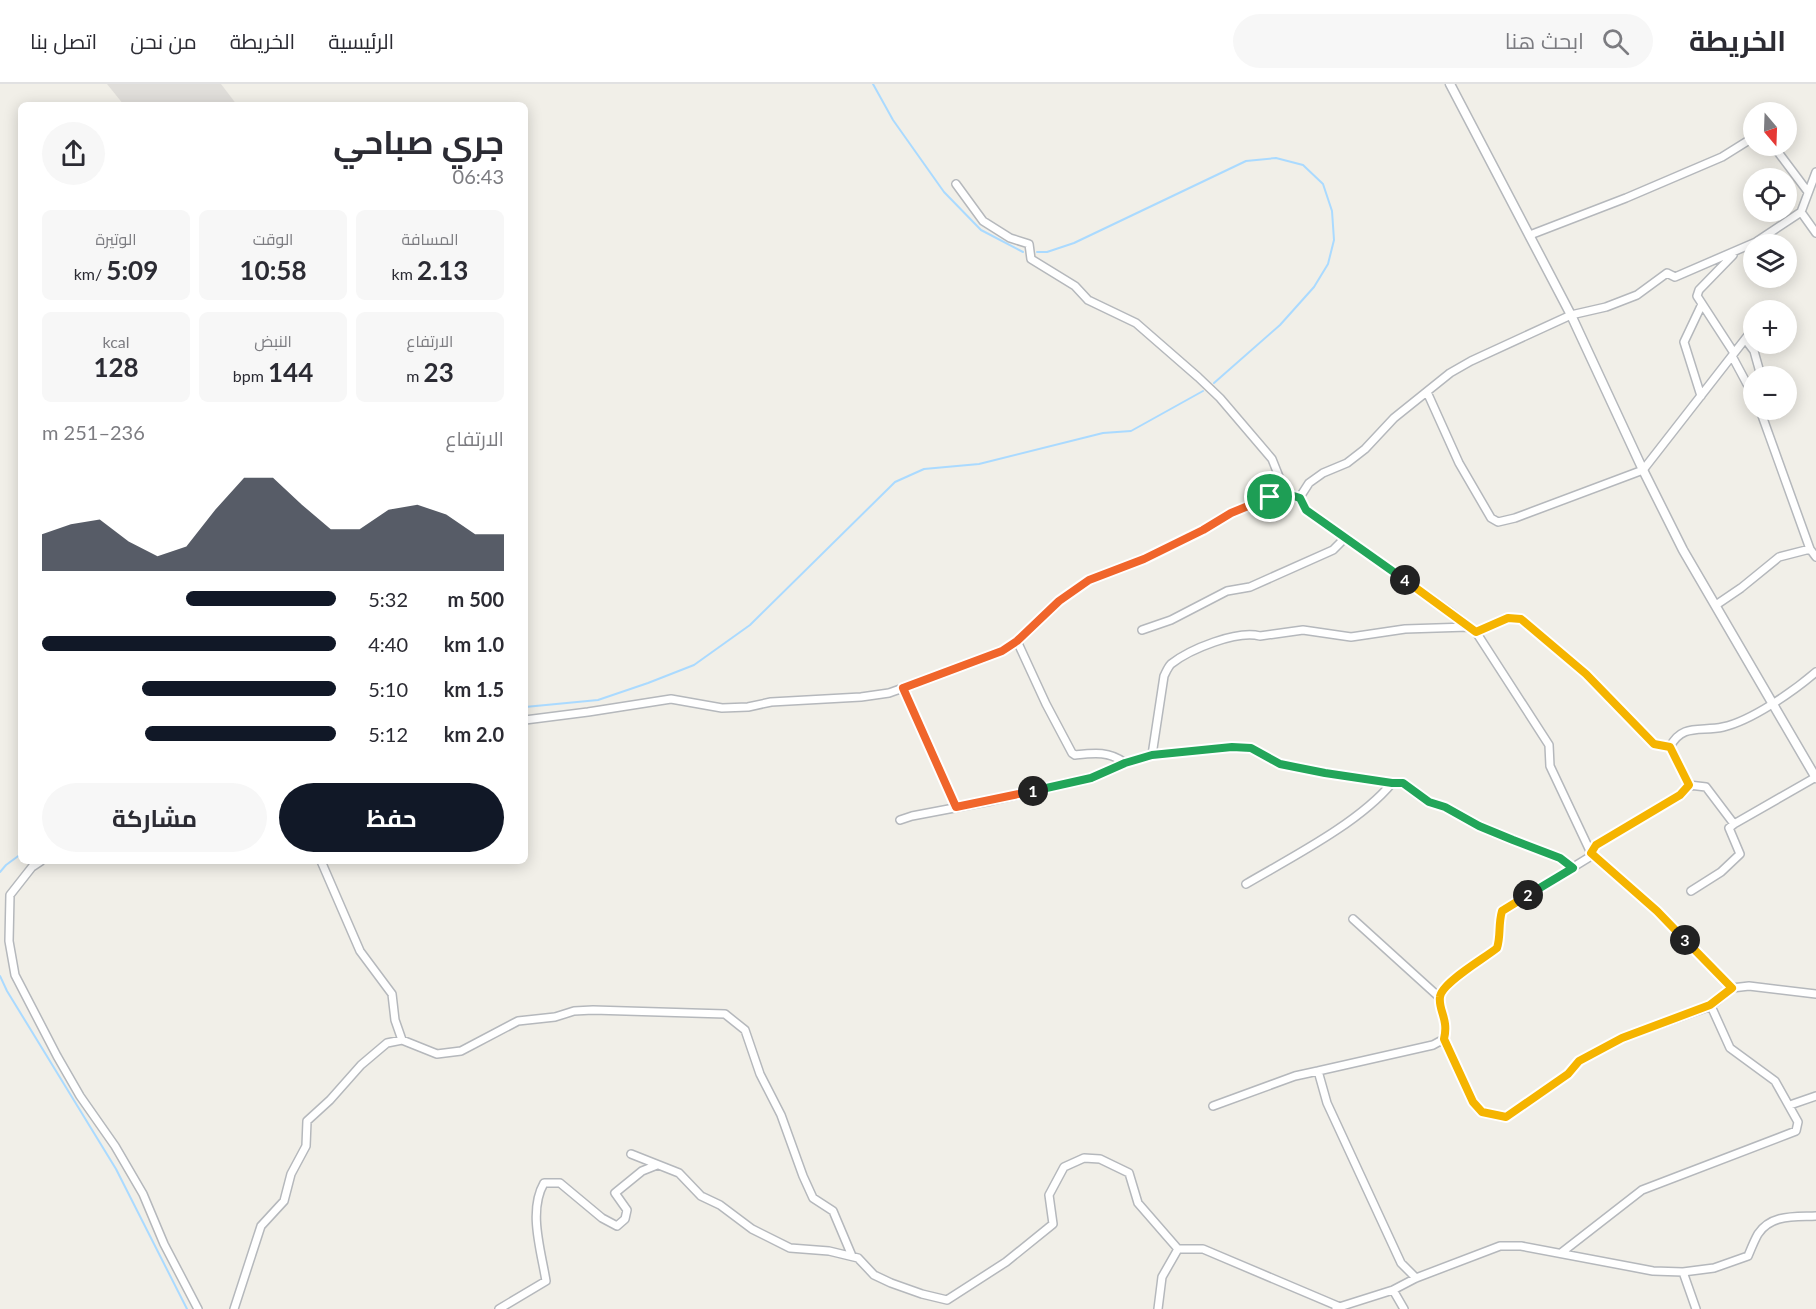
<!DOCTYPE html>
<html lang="ar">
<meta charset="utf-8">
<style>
:root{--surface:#fff;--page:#f7f7f7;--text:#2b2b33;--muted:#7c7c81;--line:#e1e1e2;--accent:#111827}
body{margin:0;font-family:Lato,Cairo,sans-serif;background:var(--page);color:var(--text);direction:rtl;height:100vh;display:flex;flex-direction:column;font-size:22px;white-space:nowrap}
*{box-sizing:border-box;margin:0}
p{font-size:20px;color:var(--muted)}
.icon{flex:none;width:33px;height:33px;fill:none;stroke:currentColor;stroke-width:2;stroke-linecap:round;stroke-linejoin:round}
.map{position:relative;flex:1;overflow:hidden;direction:ltr}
.side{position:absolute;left:18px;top:18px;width:510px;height:762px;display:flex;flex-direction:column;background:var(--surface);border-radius:9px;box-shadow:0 3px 15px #0003;direction:rtl}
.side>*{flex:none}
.needle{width:39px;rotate:161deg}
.tools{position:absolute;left:1743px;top:18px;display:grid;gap:12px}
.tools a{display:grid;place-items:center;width:54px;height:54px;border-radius:50%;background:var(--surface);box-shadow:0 3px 15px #0003;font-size:30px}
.pin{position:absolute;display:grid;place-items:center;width:51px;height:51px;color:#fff;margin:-26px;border:3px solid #fff;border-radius:50%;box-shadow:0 2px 6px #0007}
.km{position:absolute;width:30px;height:30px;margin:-15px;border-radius:50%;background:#222;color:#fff;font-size:16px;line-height:30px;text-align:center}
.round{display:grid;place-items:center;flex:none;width:63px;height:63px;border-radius:32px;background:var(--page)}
.summary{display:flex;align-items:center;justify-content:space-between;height:102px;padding:0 24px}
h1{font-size:33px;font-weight:700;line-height:45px}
.stats{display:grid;grid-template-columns:repeat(3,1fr);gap:9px;height:102px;padding:6px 24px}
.stats div{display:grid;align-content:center;border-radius:9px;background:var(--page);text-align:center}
.stats b{font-size:26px;font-weight:700}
.stats small{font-size:16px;font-weight:400}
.stats p{font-size:16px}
.chart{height:168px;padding:12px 24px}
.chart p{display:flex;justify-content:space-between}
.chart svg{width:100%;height:108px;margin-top:6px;fill:var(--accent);opacity:.7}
.button{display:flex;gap:12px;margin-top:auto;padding:12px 24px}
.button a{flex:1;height:69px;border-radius:36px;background:var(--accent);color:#fff;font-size:24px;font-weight:700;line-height:69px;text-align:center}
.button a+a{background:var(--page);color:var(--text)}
ul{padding:0 24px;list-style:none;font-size:20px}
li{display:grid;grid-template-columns:96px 72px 1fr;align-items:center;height:45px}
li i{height:15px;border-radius:8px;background:var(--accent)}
header{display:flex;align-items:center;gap:36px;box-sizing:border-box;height:84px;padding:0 30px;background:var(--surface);border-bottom:2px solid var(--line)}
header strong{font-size:28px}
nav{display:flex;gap:33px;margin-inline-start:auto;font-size:21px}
.search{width:420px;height:54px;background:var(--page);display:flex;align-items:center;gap:15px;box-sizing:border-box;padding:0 21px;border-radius:33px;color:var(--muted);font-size:22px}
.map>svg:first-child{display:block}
.industrial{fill:#e0deda}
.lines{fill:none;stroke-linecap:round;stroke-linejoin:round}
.stream{stroke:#aadaff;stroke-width:2}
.minor-casing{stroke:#b5b8bc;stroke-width:10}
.tertiary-casing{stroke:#b5b8bc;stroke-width:11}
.minor{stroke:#fff;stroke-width:7}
.tertiary{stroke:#fff;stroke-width:8}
.split-1-casing{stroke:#fff;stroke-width:12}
.split-2-casing{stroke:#fff;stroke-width:12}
.split-3-casing{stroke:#fff;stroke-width:12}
.split-4-casing{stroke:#fff;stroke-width:12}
.split-5-casing{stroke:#fff;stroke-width:12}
.split-1{stroke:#f0652b;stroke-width:8}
.split-2{stroke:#22a559;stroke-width:8}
.split-3{stroke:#f5b400;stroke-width:8}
.split-4{stroke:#f5b400;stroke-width:8}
.split-5{stroke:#22a559;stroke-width:8}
</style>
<header>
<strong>الخريطة</strong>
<div class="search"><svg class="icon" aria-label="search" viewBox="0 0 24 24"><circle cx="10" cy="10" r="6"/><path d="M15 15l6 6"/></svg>ابحث هنا</div>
<nav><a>الرئيسية</a><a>الخريطة</a><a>من نحن</a><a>اتصل بنا</a></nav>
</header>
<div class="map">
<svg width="1816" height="1225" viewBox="0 0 1816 1225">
<rect width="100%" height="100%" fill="#f1efe8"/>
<path class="industrial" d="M107,0H221L237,21H124Z"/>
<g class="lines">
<path class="stream" d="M873,0L893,36L944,108L981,146L1023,168
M1037,168H1047L1074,159L1246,77L1276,74L1303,81L1323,100L1332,127L1334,156L1328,180L1314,203L1280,241L1214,299
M525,623L598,616L648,599L694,581L750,541L895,398L924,385L979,380L1103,349L1131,347L1203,307
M0,788L6,781L21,770
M0,892L7,907L116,1085L187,1225"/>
<g class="minor-casing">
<path id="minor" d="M1769,62L1778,68L1808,108
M956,100L983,137L1010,154L1029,160L1031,175L1075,202L1088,216L1136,239L1198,293L1220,314L1272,375L1282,400L1281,408
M1801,128L1816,88
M1530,151L1626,114L1722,73L1754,53
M1733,171L1699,206L1697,212L1734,269
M1745,255L1754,267L1761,292
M1732,272L1754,313
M1427,308L1459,379L1491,434L1498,438L1515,434L1643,386L1749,250
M1701,312L1684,258L1702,220
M1760,326L1810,465
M1300,413L1309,399L1323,389L1347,379L1365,365L1394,334L1450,289L1471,277L1571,231L1606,223L1637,211L1667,189L1675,193L1756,158L1801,128L1816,149
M1716,521L1741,504L1779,473L1810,465L1816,473
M1142,546L1171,536L1227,507L1250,503L1333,466L1345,454
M1476,548L1507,534L1521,535L1586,590L1654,660L1670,663
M1017,557L1046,620L1072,669L1075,671C1094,669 1109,667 1125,679
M525,636L588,628L671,615L722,624L748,623L771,618L861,613L889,609L903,604
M1392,699L1325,689L1280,680L1251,664L1232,663L1152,671L1164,592C1166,588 1168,583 1171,580C1190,565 1237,546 1260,552L1303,546L1351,553L1405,545L1468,543
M1689,701L1706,703L1734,740L1816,693
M956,723L903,604L1002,567L1017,557L1059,517L1089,496L1144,475L1203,446L1231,429L1281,408L1300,413L1306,426L1449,527L1476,548L1549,661L1550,682L1591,769L1657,827L1732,904
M900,736L912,732L991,717L1091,694L1125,679L1152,671
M41,777L32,783L10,811L9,857L15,891L57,972L80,1012L115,1062L143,1110L164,1160L198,1225
M321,777L360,867L392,910L395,936L402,956
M1246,800C1292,773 1359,739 1392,699H1403L1429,718L1445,723L1479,742L1513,756L1560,774L1573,784
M1691,807L1721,788L1740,770L1729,744L1734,740
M1353,835L1439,913
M1444,955L1473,1018L1482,1028L1506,1033L1568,990L1579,977L1622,954L1711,922L1732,904L1749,902L1816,910
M1790,1021L1816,1012
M1213,1022L1295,992L1318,987
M631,1070L679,1089L701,1112L720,1121L752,1145L790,1164L829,1167L858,1174L874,1191L891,1199L922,1210L947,1216L1006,1178L1053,1140L1049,1111L1064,1083L1084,1074L1100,1075L1129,1089L1138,1119L1178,1165H1203L1340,1223
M1561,1169L1642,1106L1796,1047L1798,1038L1775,997L1730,964L1711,922
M1683,1188L1696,1225
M1416,1194L1401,1179L1327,1019L1318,987L1433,961L1444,955C1449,935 1438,926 1440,913C1441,899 1485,874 1497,864C1501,852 1498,841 1502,827L1588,774L1596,761L1679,711L1689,701L1670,663C1682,639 1701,648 1723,643C1751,637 1794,607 1816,588
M1393,1206L1404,1225
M1336,1224L1393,1206L1416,1194L1500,1162H1521L1653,1187L1683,1188L1714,1184L1748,1172C1751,1165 1754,1157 1758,1150C1771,1130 1795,1133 1816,1132
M234,1225L261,1142L284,1117L291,1090L306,1062L307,1037L330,1016L361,981L387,959L402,956L437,970L461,967L518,937L555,933L574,927L593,926L725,930L745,946L760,990L781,1031L803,1092L813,1114L833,1127L852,1172
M499,1225L546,1197C541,1166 528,1127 544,1099H560L602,1134L617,1142L625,1135L627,1126L615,1109L642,1087L657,1081
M1158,1225L1162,1193L1178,1165"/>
</g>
<g class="tertiary-casing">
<path id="tertiary" d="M1450,0L1571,231L1643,386L1683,466L1816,694"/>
</g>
<use href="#minor" class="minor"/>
<use href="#tertiary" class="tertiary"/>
</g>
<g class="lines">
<g class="split-1-casing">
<path id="split-1" d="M1033,707L956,723L903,604L1002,567L1017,557L1059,517L1089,496L1144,475L1203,446L1231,429L1270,413"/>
</g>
<g class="split-2-casing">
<path id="split-2" d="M1033,707L1091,694L1125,679L1152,671L1232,663L1251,664L1280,680L1325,689L1392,699H1403L1429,718L1445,723L1479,742L1513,756L1560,774L1573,784L1528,811"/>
</g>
<g class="split-3-casing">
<path id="split-3" d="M1528,811L1502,827C1498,841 1501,852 1497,864C1485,874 1441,899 1440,913C1438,926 1449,935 1444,955L1473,1018L1482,1028L1506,1033L1568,990L1579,977L1622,954L1710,921L1732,904L1685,856"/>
</g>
<g class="split-4-casing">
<path id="split-4" d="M1405,496L1476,548L1508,534L1521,535L1586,590L1654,660L1670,663L1689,701L1680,711L1596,761L1591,769L1657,827L1685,856"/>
</g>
<g class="split-5-casing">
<path id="split-5" d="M1270,413L1281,408L1300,414L1306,426L1405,496"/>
</g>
<use href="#split-1" class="split-1"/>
<use href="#split-2" class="split-2"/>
<use href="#split-3" class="split-3"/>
<use href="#split-4" class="split-4"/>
<use href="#split-5" class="split-5"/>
</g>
</svg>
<div class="tools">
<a><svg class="needle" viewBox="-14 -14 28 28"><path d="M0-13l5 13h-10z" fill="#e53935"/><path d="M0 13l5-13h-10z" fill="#7c7c81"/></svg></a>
<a><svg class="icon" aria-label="locate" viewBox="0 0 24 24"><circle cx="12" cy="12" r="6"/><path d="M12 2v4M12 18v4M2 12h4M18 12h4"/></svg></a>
<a><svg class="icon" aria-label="layers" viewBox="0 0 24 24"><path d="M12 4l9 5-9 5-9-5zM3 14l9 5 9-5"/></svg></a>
<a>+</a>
<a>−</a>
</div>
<div class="pin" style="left:1270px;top:413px;background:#1e9e55"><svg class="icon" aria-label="arrive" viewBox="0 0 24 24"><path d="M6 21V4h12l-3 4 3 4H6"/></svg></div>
<b class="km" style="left:1033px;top:707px">1</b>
<b class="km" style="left:1528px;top:811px">2</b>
<b class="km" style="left:1685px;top:856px">3</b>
<b class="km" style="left:1405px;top:496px">4</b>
<section class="side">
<div class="summary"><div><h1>جري صباحي</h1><p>06:43</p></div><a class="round"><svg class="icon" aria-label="share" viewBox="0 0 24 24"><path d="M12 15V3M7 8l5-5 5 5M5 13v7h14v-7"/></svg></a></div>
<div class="stats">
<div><p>المسافة</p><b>2.13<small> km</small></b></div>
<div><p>الوقت</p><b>10:58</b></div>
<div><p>الوتيرة</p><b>5:09<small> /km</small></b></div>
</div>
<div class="stats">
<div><p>الارتفاع</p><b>23<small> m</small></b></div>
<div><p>النبض</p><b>144<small> bpm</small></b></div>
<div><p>kcal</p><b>128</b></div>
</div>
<div class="chart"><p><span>الارتفاع</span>236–251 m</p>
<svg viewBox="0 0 160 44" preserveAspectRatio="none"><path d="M0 44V29L10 25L20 23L30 32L40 38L50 34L60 19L70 6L80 6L90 17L100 27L110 27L120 19L130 17L140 21L150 29L160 29V44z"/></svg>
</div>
<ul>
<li><b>500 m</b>5:32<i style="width:51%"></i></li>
<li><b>1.0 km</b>4:40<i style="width:100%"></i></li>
<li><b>1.5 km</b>5:10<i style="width:66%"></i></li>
<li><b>2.0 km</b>5:12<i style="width:65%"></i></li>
</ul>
<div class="button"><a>حفظ</a><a>مشاركة</a></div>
</section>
</div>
